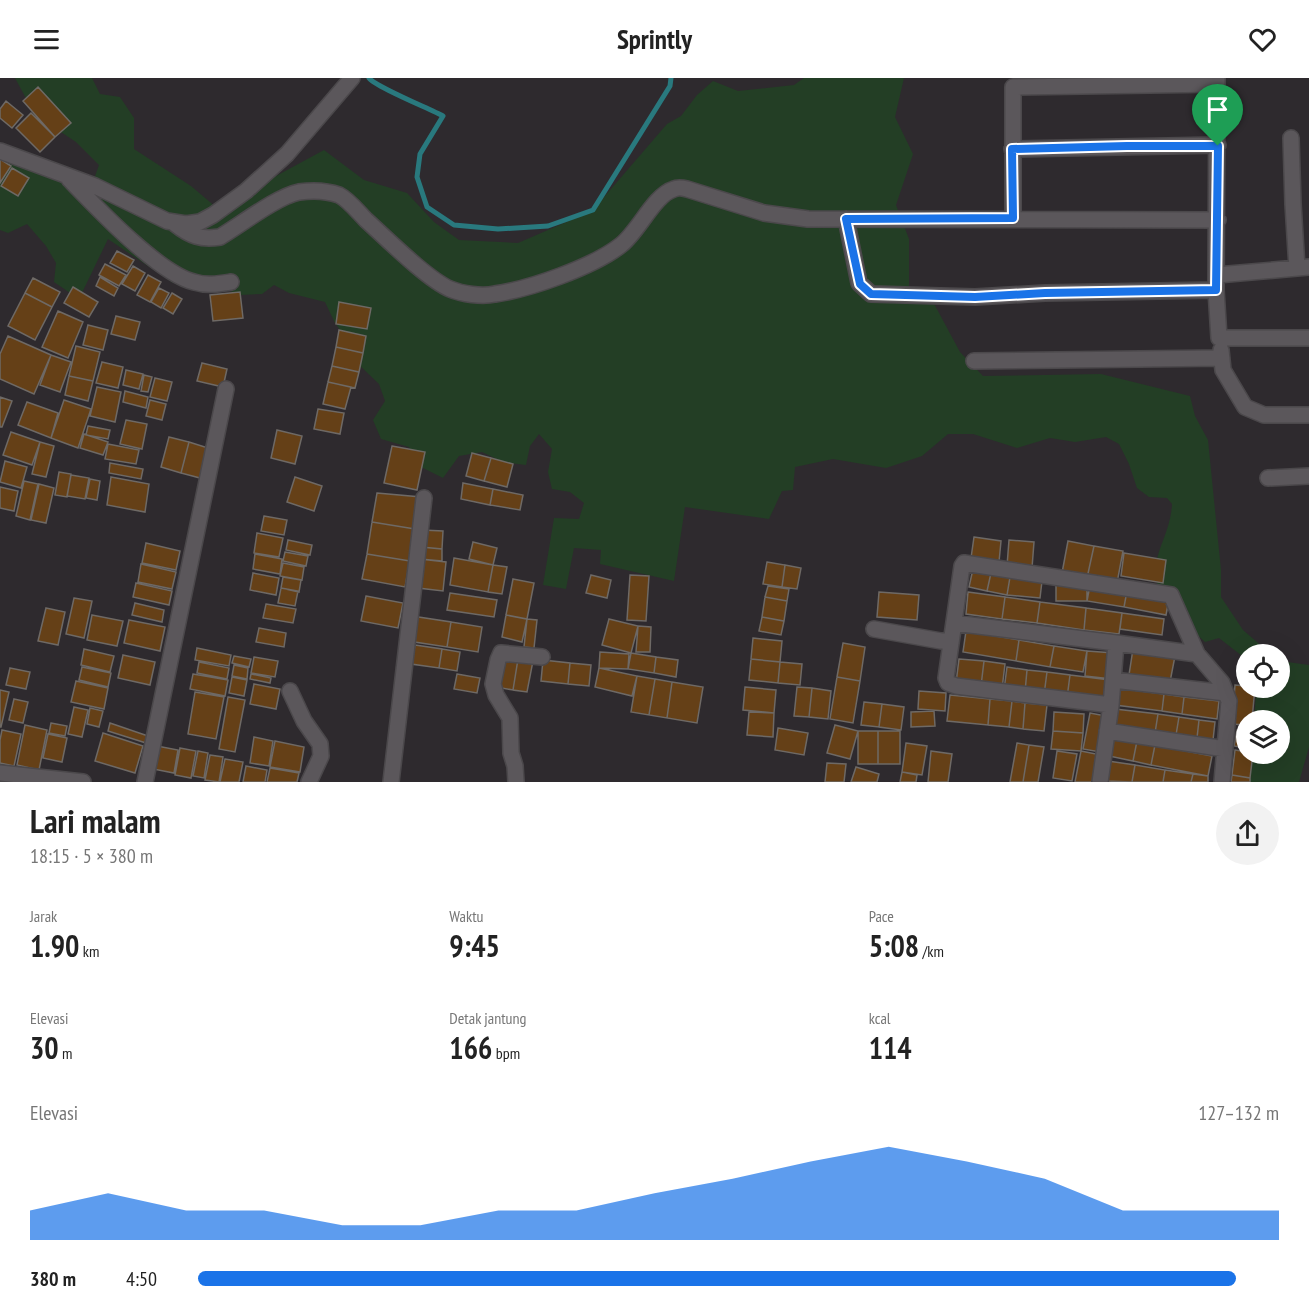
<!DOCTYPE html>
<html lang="id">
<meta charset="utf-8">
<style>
:root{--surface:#fff;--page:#f2f2f2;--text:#222;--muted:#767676;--accent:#1a73e8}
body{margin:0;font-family:"PT Sans Narrow",sans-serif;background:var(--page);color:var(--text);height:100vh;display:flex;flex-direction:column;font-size:22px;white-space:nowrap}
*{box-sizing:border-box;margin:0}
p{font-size:20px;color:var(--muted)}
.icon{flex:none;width:33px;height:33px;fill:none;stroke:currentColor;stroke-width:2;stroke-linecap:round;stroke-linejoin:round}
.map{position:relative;height:704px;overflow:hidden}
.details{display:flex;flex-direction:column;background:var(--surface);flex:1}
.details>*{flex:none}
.fabs{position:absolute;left:1236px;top:566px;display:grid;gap:12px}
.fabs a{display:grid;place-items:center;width:54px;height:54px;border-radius:50%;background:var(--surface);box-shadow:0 6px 24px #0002;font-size:30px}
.pin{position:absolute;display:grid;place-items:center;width:51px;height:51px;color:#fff;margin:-62px -26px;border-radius:50% 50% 50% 0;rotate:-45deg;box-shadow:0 0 6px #0007}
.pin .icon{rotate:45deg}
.round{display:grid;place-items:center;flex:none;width:63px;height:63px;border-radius:32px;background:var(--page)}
.head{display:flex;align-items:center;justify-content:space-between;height:102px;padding:0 30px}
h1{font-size:33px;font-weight:600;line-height:45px}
.figures{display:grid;grid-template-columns:repeat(3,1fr);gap:9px;height:102px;padding:6px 30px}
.figures div{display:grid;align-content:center}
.figures b{font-size:30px;font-weight:600}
.figures small{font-size:16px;font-weight:400}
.figures p{font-size:16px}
.chart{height:168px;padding:12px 30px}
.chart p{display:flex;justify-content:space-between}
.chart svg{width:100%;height:108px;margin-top:6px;fill:var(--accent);opacity:.7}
ul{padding:0 30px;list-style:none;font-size:20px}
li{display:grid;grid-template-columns:96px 72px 1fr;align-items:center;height:45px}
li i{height:15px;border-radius:8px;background:var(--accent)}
header{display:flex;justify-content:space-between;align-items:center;height:78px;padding:0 30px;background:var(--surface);font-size:27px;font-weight:600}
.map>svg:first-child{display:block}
.green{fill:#233e25}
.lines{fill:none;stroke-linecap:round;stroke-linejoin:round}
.stream{stroke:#29797e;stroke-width:5}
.building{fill:#654017;stroke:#6e6965;stroke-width:1.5}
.minor-casing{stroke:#4b484b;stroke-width:18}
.minor{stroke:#5b575b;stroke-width:15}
.route-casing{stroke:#fff;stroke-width:12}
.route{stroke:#1a73e8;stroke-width:8}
</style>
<header><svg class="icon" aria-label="menu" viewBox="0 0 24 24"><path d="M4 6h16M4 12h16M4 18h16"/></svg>Sprintly<svg class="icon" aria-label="heart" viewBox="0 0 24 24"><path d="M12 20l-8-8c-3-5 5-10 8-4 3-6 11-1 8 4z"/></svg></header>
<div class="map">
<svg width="1309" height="704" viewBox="0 0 1309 704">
<rect width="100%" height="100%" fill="#2e2a2e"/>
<path class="green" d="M15,0H92L100,16L120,19L134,40V71L191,108L217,130L324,72L364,102L407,115L434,144L459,162L518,165L592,133L667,46L681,38L697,17L713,3L738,13L794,7L804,0H904L895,39L913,76L896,127L909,161V215L931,220L960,274L983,298L1101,296L1190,318L1195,338L1208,362L1221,492V519L1243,552L1271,576H1246V601L1241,593L1242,578L1219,560L1205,564L1191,551L1187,531L1162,520C1144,480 1170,464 1172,426L1167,420L1149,419L1137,410L1129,386L1119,366L1106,359L1075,364L1050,360L1017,370L973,356H948L922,378L886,390L833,381L795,389L793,412L782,413L769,441L685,429L674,503L600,486L601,472L574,470L566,511L543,507L554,440L579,441L584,425L570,414L552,411L548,394L552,371L539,356L530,368L526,387L503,384L482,374L459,378L443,400L419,388L409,369L381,361L373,342L385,323L379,306L356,284L344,257L335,245L325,224L289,215L274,207L262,216L240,217L210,205H173L108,161L79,221L54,204L56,185L46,168L27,146L8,155L0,152V97L10,68L94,101L99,87L76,64L35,37Z
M1280,583L1309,587V669L1299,704H1248L1251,675H1280V642H1254L1256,616L1252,609H1280Z"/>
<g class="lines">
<path class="stream" d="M369,0C374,8 430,31 443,38L420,76L417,99L427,129L454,147L498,151L548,148L593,132L670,8L671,0"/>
</g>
<path class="building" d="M38,9L71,45L55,59L23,23Z
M6,23L23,37L12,50L0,40V31Z
M31,35L55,59L40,74L16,50Z
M0,81L11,88L0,105Z
M12,90L29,100L18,118L1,108Z
M117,173L134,182L127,194L110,185Z
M105,186L126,197L119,208L99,197Z
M133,188L145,195L135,213L122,206Z
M148,197L161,204L150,224L137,217Z
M100,199L118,210L114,218L96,208Z
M33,200L60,214L52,229L25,215Z
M73,209L98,224L89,239L64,225Z
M159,210L169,215L161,230L151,224Z
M240,214L243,240L213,243L210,217Z
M25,215L52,229L35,262L8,248Z
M172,215L182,221L173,236L163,230Z
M339,224L371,230L367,251L336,246Z
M58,233L83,244L68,280L42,269Z
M116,238L140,244L135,262L111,256Z
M88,247L108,252L103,272L83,267Z
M339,252L366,258L363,275L336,269Z
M8,258L51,277L34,316L0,301V276Z
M76,268L100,274L93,303L69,298Z
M336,269L363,275L359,294L332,288Z
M51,277L71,284L60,314L40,307Z
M102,284L123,289L118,310L96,305Z
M202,285L227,291L223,309L197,303Z
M332,288L359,294L355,310L328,304Z
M126,292L143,296L139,311L123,307Z
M144,297L152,299L148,314L141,313Z
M69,298L93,303L88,323L65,317Z
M155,300L172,304L167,323L150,319Z
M328,304L351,309L345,331L323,326Z
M97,309L121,314L115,344L90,338Z
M125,313L148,319L146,330L123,324Z
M0,319L12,323L2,349H0Z
M64,322L91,331L78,370L51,360Z
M150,322L166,326L162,342L146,338Z
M27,324L58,335L51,360L18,347Z
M318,331L344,335L340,356L314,351Z
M126,342L147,346L142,371L120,366Z
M88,348L110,352L108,361L86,357Z
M277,352L302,358L295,386L271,380Z
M11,354L40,364L32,387L3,377Z
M84,356L108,364L103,377L80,370Z
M169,359L189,364L181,395L161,389Z
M40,364L54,368L46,399L32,396Z
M189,364L208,370L200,400L181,395Z
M108,366L139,372L136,386L105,381Z
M392,368L425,374L417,412L384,405Z
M472,375L491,380L484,403L466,398Z
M491,380L513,386L507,409L484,403Z
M5,383L27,389L21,410L0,404Z
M110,385L143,391L141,401L109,395Z
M59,394L71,396L67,419L55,417Z
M71,397L89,400L85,421L67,418Z
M111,399L149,406L145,434L107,427Z
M295,399L322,408L314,433L287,424Z
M90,401L100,403L97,422L86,420Z
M24,403L38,406L30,442L16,438Z
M463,405L493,411L490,427L461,421Z
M39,406L54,410L46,445L31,442Z
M0,409L18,413L14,433L0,430Z
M493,411L523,417L520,432L490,427Z
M377,415L421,419L415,451L372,444Z
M264,438L287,442L284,457L261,453Z
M372,444L415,451L410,483L367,476Z
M422,452L443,453L442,471L421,469Z
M257,455L283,460L279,479L254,475Z
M974,459L1001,463L999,484L971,480Z
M288,462L312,467L310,477L286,472Z
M1009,462L1034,464L1032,490L1007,488Z
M1068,463L1094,468L1087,500L1062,495Z
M473,464L497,470L493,487L469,481Z
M146,465L180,473L176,492L142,485Z
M1094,468L1123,473L1117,505L1087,500Z
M421,469L442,471V483L420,481Z
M285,474L308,478L306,488L283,483Z
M1124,475L1166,482L1163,505L1121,498Z
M255,476L282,481L280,496L253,491Z
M367,476L410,483L405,509L362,501Z
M454,480L493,487L488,514L450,507Z
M420,481L446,484L443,513L418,510Z
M767,484L785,487L782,509L763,506Z
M283,485L304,489L302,502L280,498Z
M141,486L176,494L172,511L138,504Z
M493,487L507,489L502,516L488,514Z
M785,487L801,490L797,511L782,509Z
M973,491L991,495L987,513L969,509Z
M253,495L279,500L276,517L250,512Z
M991,495L1010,499L1007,517L987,513Z
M591,497L611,502L607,520L586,515Z
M630,497L649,498L646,543L627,542Z
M283,499L301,502L299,514L281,510Z
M1010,499L1042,503L1040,520L1007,517Z
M513,501L534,505L527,541L506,537Z
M136,505L172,513L169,527L133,519Z
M1056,507L1087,508V523H1056Z
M1090,507L1127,513L1124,529L1087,523Z
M768,508L789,511L787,523L765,519Z
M281,510L298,513L295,528L278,525Z
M1127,513L1169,521L1166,537L1124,529Z
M879,514L919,517L917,542L877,539Z
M968,514L1005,519L1002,541L966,536Z
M450,515L497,522L494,539L447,532Z
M366,518L403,525L398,550L361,543Z
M765,519L787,523L784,543L762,539Z
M1005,519L1040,524L1037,545L1002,541Z
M74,520L92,523L84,560L66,556Z
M1040,524L1086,530L1084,552L1037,545Z
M135,525L164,532L162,544L132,537Z
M266,526L296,531L293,545L263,540Z
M46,530L65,534L58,567L38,563Z
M1086,530L1122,535L1119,556L1084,552Z
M1122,535L1164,541L1162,557L1120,551Z
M92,537L123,543L117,568L87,562Z
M506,537L527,541L522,564L502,559Z
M412,538L451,544L447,569L408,563Z
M762,539L784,543L781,557L759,553Z
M527,541L537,542L534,570L524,569Z
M609,541L638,548L631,575L602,567Z
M129,542L165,549L160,573L124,565Z
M451,544L482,549L478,574L447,569Z
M638,548L651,549L650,574H636Z
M259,550L286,555L284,569L256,564Z
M966,553L1019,562L1016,583L963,574Z
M753,560L782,563L780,584L751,581Z
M1019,562L1054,568L1050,589L1016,583Z
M843,565L865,569L860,603L837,599Z
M415,567L442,571L439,590L411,586Z
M1054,568L1087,573L1083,594L1050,589Z
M197,570L231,577L229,588L195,582Z
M84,571L114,578L110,594L81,587Z
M442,571L460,574L457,593L439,590Z
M1133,571L1175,578L1170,604L1129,597Z
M1087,573L1114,575L1112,601L1085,598Z
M600,574L629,576L628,591L599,590Z
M631,575L656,579L654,595L628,591Z
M123,577L155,584L150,607L118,600Z
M234,578L251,581L249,589L232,585Z
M501,578L518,581L513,612L496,609Z
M254,579L278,583L275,599L251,595Z
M656,579L678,582L676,599L654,595Z
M518,581L533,583L527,614L513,612Z
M751,581L780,584L778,605L749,602Z
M959,581L984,583L981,608L956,605Z
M543,582L570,585L568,606L541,603Z
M984,583L1005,586L1002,611L981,608Z
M199,584L229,590L227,601L197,595Z
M780,584L802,586L800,607L778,605Z
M570,585L591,587L589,608L568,606Z
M234,587L248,590L247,601L232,598Z
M82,589L111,595L108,609L79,602Z
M1007,589L1027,592L1025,614L1004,612Z
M10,590L30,594L26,611L6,607Z
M599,590L637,598L632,618L595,609Z
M1027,592L1047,594L1044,617L1025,614Z
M1047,594L1070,597L1067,620L1044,617Z
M193,596L228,602L225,618L190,611Z
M251,596L271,600L270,605L250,601Z
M457,596L480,600L477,615L454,611Z
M1070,597L1110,602L1107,625L1067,620Z
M637,598L655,601L649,637L631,634Z
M232,599L247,602L244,618L229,615Z
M837,599L860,603L853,645L830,641Z
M655,601L672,604L667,640L649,637Z
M76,603L108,610L104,631L71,624Z
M672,604L703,609L697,645L667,640Z
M254,606L280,611L276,631L250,626Z
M1235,607L1255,609L1252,642H1246V647L1232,646Z
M745,609L776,612L774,635L743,632Z
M797,609L812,610L809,639L794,638Z
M812,610L831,613L828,641L809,639Z
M1117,610L1164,616L1162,633L1115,627Z
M0,612L9,614L1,649H0Z
M919,613L946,615L945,633L918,631Z
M195,614L224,619L216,661L188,656Z
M1164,616L1184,619L1182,636L1162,633Z
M950,617L990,621L988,647L947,643Z
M228,619L245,622L235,674L219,671Z
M1184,619L1219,623L1217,641L1182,636Z
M14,621L28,624L23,645L9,642Z
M990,621L1012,623L1009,649L988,647Z
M1012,623L1025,625L1023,651L1009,649Z
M864,624L882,626L879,649L861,647Z
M1025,625L1047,627L1044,653L1023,651Z
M882,626L904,629L901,652L879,649Z
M74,629L88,632L82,659L68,656Z
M90,630L103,633L99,649L87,646Z
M1115,631L1158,636L1155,655L1113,649Z
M934,633L935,648L911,649V634Z
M749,634L774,635L773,659L747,657Z
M1054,634L1084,636L1083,655L1053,653Z
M1090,635L1106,638L1100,674L1083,671Z
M1158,636L1179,639L1176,657L1155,655Z
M1179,639L1199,642L1197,660L1176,657Z
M1199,642L1215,644L1213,662L1197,660Z
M51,645L67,648L65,658L49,655Z
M110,645L148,658L146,665L108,653Z
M25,647L47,652L39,692L17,687Z
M835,647L858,653L850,681L827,675Z
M778,650L808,655L804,677L775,672Z
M2,652L21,656L14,688L0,685V662Z
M1237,652L1246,653V670L1234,668Z
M858,653H878V686H858Z
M878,653H900V686H878Z
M1053,653L1083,655L1081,673L1051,671Z
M103,655L143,668L135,695L95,683Z
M48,656L67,660L62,684L43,680Z
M254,659L273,663L269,688L250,685Z
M1113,659L1137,663L1133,683L1109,678Z
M275,663L304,669L300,694L270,689Z
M1137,663L1155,667L1151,687L1133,683Z
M906,665L927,668L922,697L902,694Z
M1017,665L1029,667L1023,704H1010Z
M1029,667L1044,669L1038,704H1023Z
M1155,667L1212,678L1208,698L1151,687Z
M157,668L178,672L174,695L153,691Z
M180,670L196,673L191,700L175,697Z
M1235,672L1253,675L1250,700L1232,697Z
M198,673L208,675L204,700L193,698Z
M931,673L952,676L948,704H928Z
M1057,673L1077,676L1072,703L1053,700Z
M1081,673L1101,677L1096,704H1075Z
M210,677L223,679L219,704L205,702Z
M225,681L243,684L239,704H220Z
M1108,683L1135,687L1132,704L1106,703Z
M827,685L846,686L844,704H825Z
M1135,687L1165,692L1163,704H1132Z
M246,688L267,692L265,704H243Z
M856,689L879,696L877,704H851Z
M270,690L299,695L297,704H267Z
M1165,692L1193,696L1191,704H1163Z
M902,694L917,697L916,704H900Z
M1193,696L1208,698V704H1191Z
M1232,697L1250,700V704H1231Z"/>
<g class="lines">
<g class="minor-casing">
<path id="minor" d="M1217,0L1216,212L1219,260H1309
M1291,60L1293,126L1297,190
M1012,71L1218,67
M0,73L95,108L167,143L186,146L200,144L213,137L246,113L287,76L352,0
M69,101C95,128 159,196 194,204C207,208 218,206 231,204
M1013,140V9L1217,6
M846,141L859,205L871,216L975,219L1045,215L1216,212
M175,146C190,158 201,162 220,159C242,146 276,119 299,114C313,112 325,112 339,117C349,122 358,134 366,142C386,160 427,201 450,211C462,216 482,219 495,216C530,211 593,189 621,167C639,153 654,117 674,111C678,109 683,110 687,111L764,135L808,141L1218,142
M1217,197L1309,189
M1221,272L1223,292L1245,329L1264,337H1309
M974,283L1222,280
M1268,400L1309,398
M954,545L1116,565L1111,627L1100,704
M874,551L941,563H950
M1116,565L1197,576
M1113,602L1226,615
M290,613L304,643L320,666L321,678L309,704
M1111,627L956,608L948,605L946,600L962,488L964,485L1171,517L1197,576L1222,605L1229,623L1222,704
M1107,653L1225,671
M0,695L83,704
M145,704L226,311
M391,704L424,420
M516,704L515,688L511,675L510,640L496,617L493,606L498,582L501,575L542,579"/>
</g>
<use href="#minor" class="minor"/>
</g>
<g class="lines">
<g class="route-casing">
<path id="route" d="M1127,68H1218L1216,212L1045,215L975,219L871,216L860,206L846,141L1013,140L1012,71Z"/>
</g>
<use href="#route" class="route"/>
</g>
</svg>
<div class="fabs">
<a><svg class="icon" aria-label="locate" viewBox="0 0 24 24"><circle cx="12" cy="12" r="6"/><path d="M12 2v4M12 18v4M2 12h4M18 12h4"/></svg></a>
<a><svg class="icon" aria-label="layers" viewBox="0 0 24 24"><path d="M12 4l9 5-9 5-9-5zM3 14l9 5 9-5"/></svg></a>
</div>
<div class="pin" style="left:1218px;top:68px;background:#1e9e55"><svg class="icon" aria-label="arrive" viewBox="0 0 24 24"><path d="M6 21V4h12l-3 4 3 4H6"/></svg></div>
</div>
<section class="details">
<div class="head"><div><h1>Lari malam</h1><p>18:15 · 5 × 380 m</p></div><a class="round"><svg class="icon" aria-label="share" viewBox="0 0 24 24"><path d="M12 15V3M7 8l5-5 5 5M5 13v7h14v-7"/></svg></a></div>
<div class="figures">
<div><p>Jarak</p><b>1.90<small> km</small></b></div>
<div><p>Waktu</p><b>9:45</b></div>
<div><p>Pace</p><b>5:08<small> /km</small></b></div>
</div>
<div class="figures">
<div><p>Elevasi</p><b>30<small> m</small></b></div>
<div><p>Detak jantung</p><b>166<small> bpm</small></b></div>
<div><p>kcal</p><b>114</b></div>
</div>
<div class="chart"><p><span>Elevasi</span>127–132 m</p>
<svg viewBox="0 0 160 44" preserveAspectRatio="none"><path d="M0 44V32L10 25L20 32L30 32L40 38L50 38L60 32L70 32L80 25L90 19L100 12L110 6L120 12L130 19L140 32L150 32L160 32V44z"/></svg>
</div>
<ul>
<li><b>380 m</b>4:50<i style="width:96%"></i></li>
</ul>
</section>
